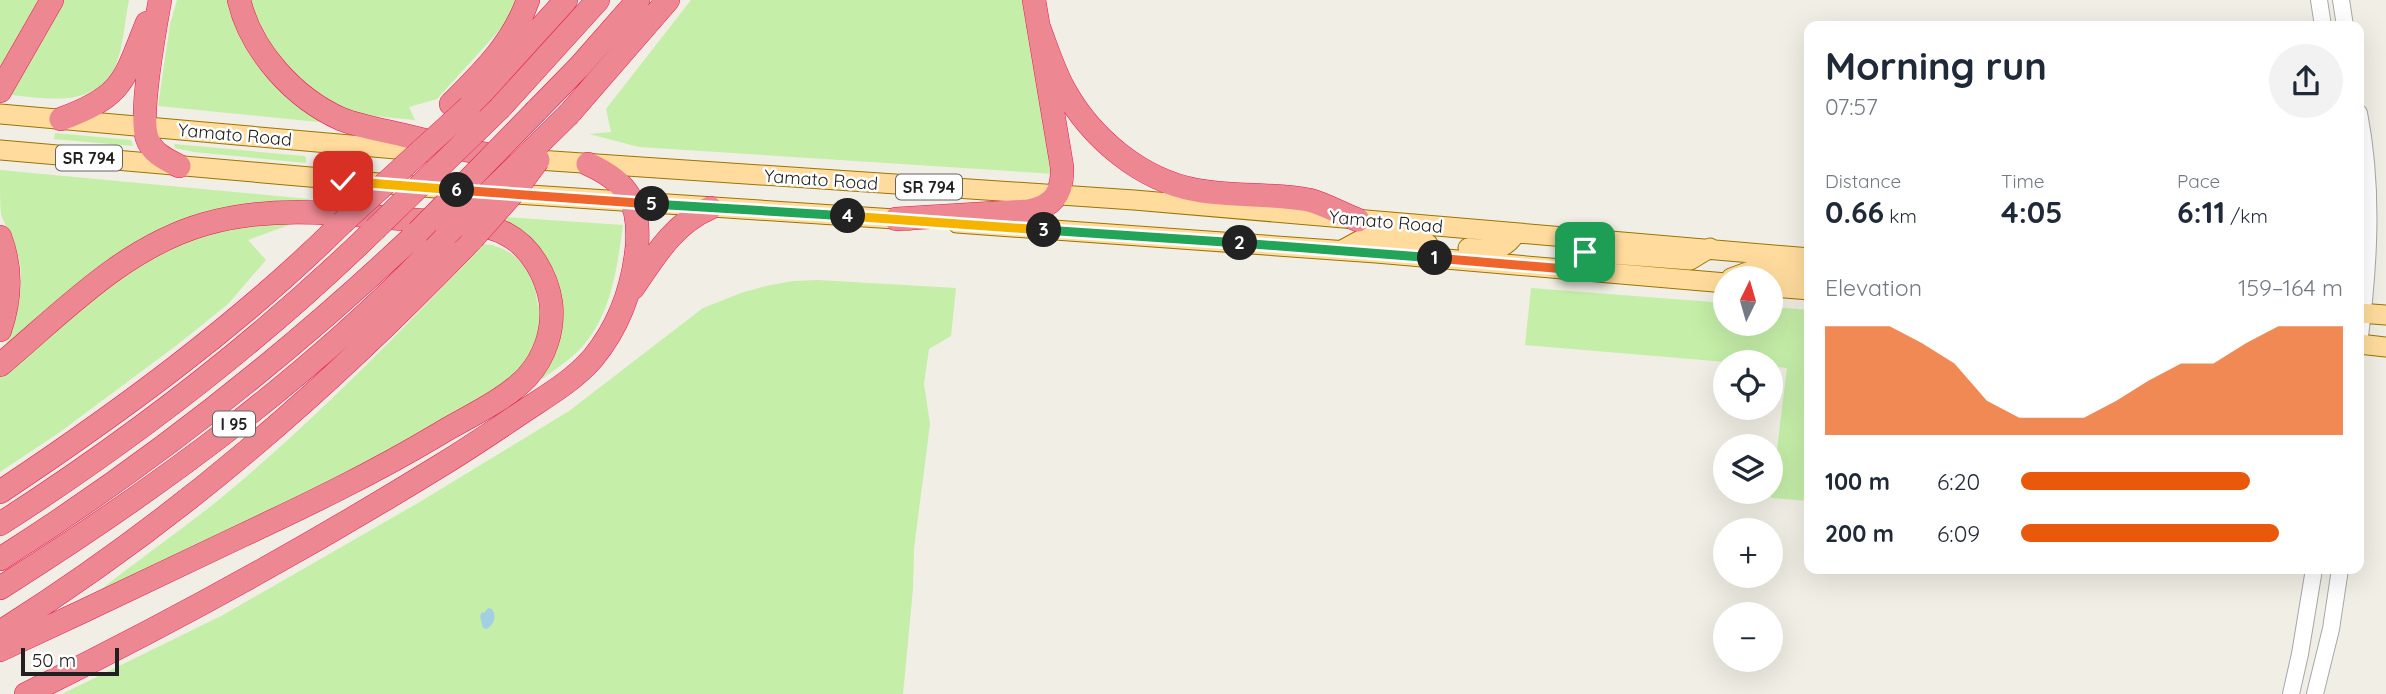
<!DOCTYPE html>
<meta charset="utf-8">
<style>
:root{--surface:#fff;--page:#f2f2f3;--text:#1f2937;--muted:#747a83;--accent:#ea580c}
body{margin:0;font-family:Quicksand,sans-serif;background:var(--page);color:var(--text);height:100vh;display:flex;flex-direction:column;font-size:26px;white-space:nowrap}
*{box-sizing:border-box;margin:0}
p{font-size:23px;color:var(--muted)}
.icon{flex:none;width:38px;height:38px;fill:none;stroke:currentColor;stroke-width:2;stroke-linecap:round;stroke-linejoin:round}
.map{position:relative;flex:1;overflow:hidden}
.details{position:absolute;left:1804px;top:21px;width:560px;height:553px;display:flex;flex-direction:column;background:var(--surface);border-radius:14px;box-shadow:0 7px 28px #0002}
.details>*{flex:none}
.needle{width:46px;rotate:5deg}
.fabs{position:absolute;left:1713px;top:266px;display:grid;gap:14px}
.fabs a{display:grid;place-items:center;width:70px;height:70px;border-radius:50%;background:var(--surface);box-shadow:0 7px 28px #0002;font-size:35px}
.scale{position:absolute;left:21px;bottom:18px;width:98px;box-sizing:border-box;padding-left:7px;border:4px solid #202020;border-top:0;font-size:19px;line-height:24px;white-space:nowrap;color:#202020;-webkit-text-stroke:5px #fff;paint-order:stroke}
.pin{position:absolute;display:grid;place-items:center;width:60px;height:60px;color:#fff;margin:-30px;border-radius:14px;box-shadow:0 4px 10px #0006}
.km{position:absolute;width:35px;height:35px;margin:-18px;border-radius:50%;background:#222;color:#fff;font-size:19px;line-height:35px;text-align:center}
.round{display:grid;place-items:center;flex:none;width:74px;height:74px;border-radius:37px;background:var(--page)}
.overview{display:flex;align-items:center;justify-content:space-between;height:119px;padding:0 21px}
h1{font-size:38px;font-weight:800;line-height:52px}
.figures{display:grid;grid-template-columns:repeat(3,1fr);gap:10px;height:119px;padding:7px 21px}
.figures div{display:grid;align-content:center}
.figures b{font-size:30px;font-weight:800}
.figures small{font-size:19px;font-weight:400}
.figures p{font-size:19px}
.chart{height:196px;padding:14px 21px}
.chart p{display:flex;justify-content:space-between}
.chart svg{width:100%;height:126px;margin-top:7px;fill:var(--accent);opacity:.7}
ul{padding:0 21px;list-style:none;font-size:23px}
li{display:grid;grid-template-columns:112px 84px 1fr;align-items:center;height:52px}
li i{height:18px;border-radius:9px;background:var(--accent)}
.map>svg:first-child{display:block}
.grass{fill:#c5eea8}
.water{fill:#a3cfe2}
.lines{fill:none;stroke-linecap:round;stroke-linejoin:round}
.tertiary-casing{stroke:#a7a7a7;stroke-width:18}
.primary-casing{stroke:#9c7400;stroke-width:21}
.motorway-casing{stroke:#e81951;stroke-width:24}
.tertiary{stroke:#fff;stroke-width:16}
.primary{stroke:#ffdc9d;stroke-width:19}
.motorway{stroke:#ed8893;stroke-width:23}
.motorway-bridge-casing{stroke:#e81951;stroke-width:24;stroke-linecap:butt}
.motorway-bridge{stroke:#ed8893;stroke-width:23}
.split-1-casing{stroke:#fff;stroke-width:14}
.split-2-casing{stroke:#fff;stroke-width:14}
.split-3-casing{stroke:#fff;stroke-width:14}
.split-4-casing{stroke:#fff;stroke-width:14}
.split-5-casing{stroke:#fff;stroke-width:14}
.split-6-casing{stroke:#fff;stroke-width:14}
.split-7-casing{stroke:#fff;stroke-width:14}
.split-1{stroke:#f0652b;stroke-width:9}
.split-2{stroke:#22a559;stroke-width:9}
.split-3{stroke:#22a559;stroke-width:9}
.split-4{stroke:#f5b400;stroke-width:9}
.split-5{stroke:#22a559;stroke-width:9}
.split-6{stroke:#f0652b;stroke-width:9}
.split-7{stroke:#f5b400;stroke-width:9}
.labels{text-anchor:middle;stroke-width:5;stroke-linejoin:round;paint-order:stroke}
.shield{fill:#fff;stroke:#636363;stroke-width:2}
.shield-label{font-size:16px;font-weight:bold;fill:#202020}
.street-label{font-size:18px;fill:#202020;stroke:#fff}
</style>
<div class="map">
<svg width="2386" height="694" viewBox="0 0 2386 694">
<rect width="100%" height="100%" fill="#f1eee5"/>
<path class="grass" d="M0,0H42L0,72Z
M64,0H129C125,19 124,40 118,59C100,113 43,97 0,94L20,78Z
M177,0H229L328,123L158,106L170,24Z
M248,0H517L506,23L437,99L409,107L415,120L362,115L340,106L336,108L294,75L273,51Z
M691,0H1028L1055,174L639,147L589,134L611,132L606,109Z
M55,133L131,140L133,146L54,139Z
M174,144L304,156L306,157V163L194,152L175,148Z
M0,170L309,199L308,203L229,209L8,347L6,344C17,321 25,285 19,259C16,243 6,229 1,214C0,202 0,183 0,170Z
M503,217L623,225C617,267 612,314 581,348C570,360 555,369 542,379L539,375L560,320L500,220Z
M284,221L289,225L248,240L266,260L228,304L177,345L60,432L0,472V374L105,286L159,252L224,227Z
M484,244C509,246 528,264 535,288C538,300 535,302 543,313L542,332L524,369L484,398L353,473L94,595C140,558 188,526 233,488C322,413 404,328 484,244Z
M818,280L956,288L951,336L929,349L924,384L930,424L914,549L913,589L903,694H62L223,615L418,503L569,411L703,308L741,293L766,286L793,281Z
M1531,288L1725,303L1726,324H1771V307L1809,310V501L1771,498L1787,368L1771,366V362H1726L1525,345Z"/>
<path class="water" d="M488,608L492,609C497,617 494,624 487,629L483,628L480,616L482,612L484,613Z"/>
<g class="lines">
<g class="tertiary-casing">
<path id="tertiary" d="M2319,0L2323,26
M2341,0L2345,26
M2359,113C2374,190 2369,267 2359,344
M2291,694L2300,654L2314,569
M2315,694L2331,629L2340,569"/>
</g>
<g class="primary-casing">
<path id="primary" d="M0,114L430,152
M0,150L470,191
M523,159L1134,200L1810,258
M500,193L910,220
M957,223L1376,253L1726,283
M1468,248C1490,250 1503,253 1516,233
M1342,250L1364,238L1428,244
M1588,271L1573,266L1570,261L1572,256L1585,252L1690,260L1710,248
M1731,278L1750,271L1810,275
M1771,287L1810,290
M2359,313L2386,315
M2359,344L2386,347"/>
</g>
<g class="motorway-casing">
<path id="motorway" d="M160,0C155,28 139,114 147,138C152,153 165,159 179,166
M239,0C251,51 294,98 341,119C361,127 383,130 403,135C435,143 466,150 498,157
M1038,25C1046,46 1053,69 1064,89C1091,138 1141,180 1196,190C1233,197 1272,193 1309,200C1325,204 1342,214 1358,220
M0,91L52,0
M451,104C483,72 513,43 528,0
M469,107L566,0
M500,108L598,0
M536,111L580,66L638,0
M569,114L668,0
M61,119C124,96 124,80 147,23
M896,219L1028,211C1054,207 1063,192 1062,167L1034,0
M0,237C12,268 11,298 0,330
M633,288C655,256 673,224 710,208
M0,365C63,312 124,247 205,224C274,204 344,214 415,220C444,222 479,220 506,234C531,247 547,276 551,303C554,330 545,357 527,377C504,401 467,417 439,434C374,473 307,505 239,537C159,575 80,613 0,650
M0,492C120,412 239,325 342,223
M0,524C134,438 261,340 375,229
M0,559C150,464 289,354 418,232
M0,588C160,487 317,372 447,234
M0,632C178,520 328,389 473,238
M26,694C169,624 307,548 443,464C471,447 499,428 527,409C550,394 575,379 593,358C620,325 633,288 637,246C640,202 628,182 588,164"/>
</g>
<use href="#tertiary" class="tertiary"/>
<use href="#primary" class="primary"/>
<use href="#motorway" class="motorway"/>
<g class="motorway-bridge-casing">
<path id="motorway-bridge" d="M342,223L469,107
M375,229L500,108
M418,232L536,111
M447,234L569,114
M473,238L514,192L538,160"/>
</g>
<use href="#motorway-bridge" class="motorway-bridge"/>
</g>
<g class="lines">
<g class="split-1-casing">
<path id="split-1" d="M1435,258L1589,271L1573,265L1570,261L1572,256L1585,252"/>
</g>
<g class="split-2-casing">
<path id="split-2" d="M1240,243L1435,258"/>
</g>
<g class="split-3-casing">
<path id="split-3" d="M1044,230L1240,243"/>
</g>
<g class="split-4-casing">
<path id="split-4" d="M848,216L1044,230"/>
</g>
<g class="split-5-casing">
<path id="split-5" d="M652,204L848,216"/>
</g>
<g class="split-6-casing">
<path id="split-6" d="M457,190L652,204"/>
</g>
<g class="split-7-casing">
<path id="split-7" d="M343,181L457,190"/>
</g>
<use href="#split-1" class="split-1"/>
<use href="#split-2" class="split-2"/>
<use href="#split-3" class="split-3"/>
<use href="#split-4" class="split-4"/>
<use href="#split-5" class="split-5"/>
<use href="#split-6" class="split-6"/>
<use href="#split-7" class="split-7"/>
</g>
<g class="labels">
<g class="shield">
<rect x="56" y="145.5" width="66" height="25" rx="5"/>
<rect x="896" y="174.5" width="66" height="25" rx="5"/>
<rect x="213" y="411.5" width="42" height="25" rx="5"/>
</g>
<g class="shield-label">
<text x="89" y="164">SR 794</text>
<text x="929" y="193">SR 794</text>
<text x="234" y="430">I 95</text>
</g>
<g class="street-label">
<text transform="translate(235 135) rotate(5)" y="6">Yamato Road</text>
<text transform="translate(821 180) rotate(4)" y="6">Yamato Road</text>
<text transform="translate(1386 222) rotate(5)" y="6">Yamato Road</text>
</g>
</g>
</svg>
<div class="fabs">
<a><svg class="needle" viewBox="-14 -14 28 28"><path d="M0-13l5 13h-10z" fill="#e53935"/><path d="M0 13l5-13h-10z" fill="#747a83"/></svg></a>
<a><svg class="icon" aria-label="locate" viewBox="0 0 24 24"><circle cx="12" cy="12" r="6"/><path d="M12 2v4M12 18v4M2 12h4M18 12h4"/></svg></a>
<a><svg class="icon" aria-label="layers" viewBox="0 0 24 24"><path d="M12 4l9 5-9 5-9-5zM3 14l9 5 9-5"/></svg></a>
<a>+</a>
<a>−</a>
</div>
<div class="scale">50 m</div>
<div class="pin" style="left:1585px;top:252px;background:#1e9e55"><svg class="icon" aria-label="arrive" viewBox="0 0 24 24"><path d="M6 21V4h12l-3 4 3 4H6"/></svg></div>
<div class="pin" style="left:343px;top:181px;background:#d93025"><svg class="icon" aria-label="check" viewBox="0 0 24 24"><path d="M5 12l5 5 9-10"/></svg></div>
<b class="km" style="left:1435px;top:258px">1</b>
<b class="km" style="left:1240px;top:243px">2</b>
<b class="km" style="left:1044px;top:230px">3</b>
<b class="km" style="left:848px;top:216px">4</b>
<b class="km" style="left:652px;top:204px">5</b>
<b class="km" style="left:457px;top:190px">6</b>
<section class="details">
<div class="overview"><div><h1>Morning run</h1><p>07:57</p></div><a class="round"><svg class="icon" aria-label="share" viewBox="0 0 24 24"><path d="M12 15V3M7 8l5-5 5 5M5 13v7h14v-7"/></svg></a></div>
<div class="figures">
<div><p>Distance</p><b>0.66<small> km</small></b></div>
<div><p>Time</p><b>4:05</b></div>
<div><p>Pace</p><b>6:11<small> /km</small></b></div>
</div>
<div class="chart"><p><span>Elevation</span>159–164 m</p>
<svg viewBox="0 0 160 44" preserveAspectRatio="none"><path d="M0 44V6L10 6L20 6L30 12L40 19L50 32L60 38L70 38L80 38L90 32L100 25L110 19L120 19L130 12L140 6L150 6L160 6V44z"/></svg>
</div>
<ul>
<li><b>100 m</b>6:20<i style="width:71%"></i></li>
<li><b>200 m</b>6:09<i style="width:80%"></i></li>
</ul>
</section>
</div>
